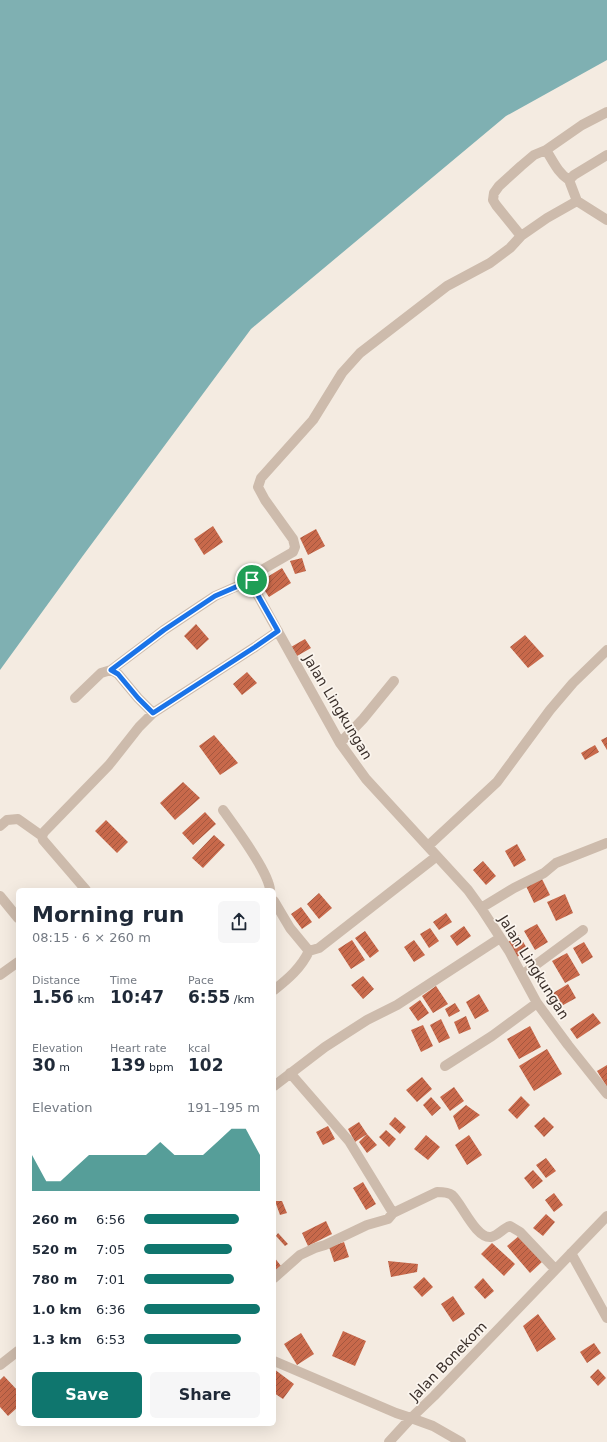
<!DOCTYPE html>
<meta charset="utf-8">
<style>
:root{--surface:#fff;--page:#f6f6f7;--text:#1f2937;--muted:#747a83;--accent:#0f766e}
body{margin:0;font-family:"DejaVu Sans",sans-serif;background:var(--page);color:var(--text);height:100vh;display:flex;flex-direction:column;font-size:15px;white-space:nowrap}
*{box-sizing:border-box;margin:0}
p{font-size:13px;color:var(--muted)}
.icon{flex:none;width:22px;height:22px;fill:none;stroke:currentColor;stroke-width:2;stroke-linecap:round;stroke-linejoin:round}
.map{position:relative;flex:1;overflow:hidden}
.sheet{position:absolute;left:16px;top:888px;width:260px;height:538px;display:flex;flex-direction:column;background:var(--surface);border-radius:6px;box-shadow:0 4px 16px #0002}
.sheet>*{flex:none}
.pin{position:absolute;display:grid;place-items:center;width:34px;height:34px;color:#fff;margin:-17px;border:2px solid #fff;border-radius:50%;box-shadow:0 1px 4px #0007}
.round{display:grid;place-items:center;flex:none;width:42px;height:42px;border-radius:6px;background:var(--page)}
.headline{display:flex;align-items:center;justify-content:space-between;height:68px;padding:0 16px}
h1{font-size:22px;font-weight:700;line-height:30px}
.figures{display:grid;grid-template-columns:repeat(3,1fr);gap:6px;height:68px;padding:4px 16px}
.figures div{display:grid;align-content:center}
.figures b{font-size:17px;font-weight:700}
.figures small{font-size:11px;font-weight:400}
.figures p{font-size:11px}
.chart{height:112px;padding:8px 16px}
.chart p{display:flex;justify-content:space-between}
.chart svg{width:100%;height:72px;margin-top:4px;fill:var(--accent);opacity:.7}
.button{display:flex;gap:8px;margin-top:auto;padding:8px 16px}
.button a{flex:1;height:46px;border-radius:6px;background:var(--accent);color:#fff;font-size:16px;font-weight:700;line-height:46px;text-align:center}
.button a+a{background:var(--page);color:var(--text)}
ul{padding:0 16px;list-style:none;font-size:13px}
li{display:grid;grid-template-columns:64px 48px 1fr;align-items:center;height:30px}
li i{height:10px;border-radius:5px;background:var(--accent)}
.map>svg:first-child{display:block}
.water{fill:#7fb0b2}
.building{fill:url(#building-hatch)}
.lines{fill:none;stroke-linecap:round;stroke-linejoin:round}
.minor{stroke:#cdbbac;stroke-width:10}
.route-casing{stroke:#fff;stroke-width:8}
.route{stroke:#1a73e8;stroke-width:5}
.labels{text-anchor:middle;stroke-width:3.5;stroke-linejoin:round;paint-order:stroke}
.street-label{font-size:14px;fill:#3b302b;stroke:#fbf5ee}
</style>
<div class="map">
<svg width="607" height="1442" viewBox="0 0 607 1442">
<defs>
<pattern id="building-hatch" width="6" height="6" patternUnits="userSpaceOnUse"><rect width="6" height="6" fill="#c8694b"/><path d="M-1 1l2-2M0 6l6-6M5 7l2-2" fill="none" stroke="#a4573f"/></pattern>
</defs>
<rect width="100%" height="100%" fill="#f4ebe1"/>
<path class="water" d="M0,0H607V60L506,116L251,329L82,557L0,670Z"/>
<path class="building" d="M213,526L223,542L204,555L194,539Z
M316,529L325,546L308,555L300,538Z
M302,558L306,571L295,574L290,561Z
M282,568L291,583L269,597L259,582Z
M196,624L209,639L197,650L184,636Z
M525,635L544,656L528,668L510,647Z
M305,639L311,648L297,656L291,647Z
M247,672L257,683L242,695L233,684Z
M214,735L238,763L220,775L199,746Z
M607,737V750L601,740Z
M595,745L599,752L585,760L581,753Z
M183,782L200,798L175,820L160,803Z
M205,812L216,824L193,845L182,833Z
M106,820L128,842L117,853L95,831Z
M214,835L225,845L203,868L192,858Z
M517,844L526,860L514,867L505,851Z
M483,861L496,876L486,885L473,870Z
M542,879L550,895L534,903L526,886Z
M319,893L332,908L319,919L307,904Z
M565,894L573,913L556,921L547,902Z
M301,907L312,922L302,929L291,914Z
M446,913L452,922L439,930L433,922Z
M537,924L548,942L535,950L524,931Z
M464,926L471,936L457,946L450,936Z
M430,928L439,941L429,948L420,934Z
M365,931L379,951L370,958L355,938Z
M519,935L528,950L517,957L508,942Z
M352,940L365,960L351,969L338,949Z
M414,940L425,955L414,962L404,947Z
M584,942L593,957L582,964L573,948Z
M567,953L580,975L565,983L552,961Z
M363,976L374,989L363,999L351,985Z
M568,984L576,998L556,1009L548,996Z
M436,986L448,1004L433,1013L422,996Z
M479,994L489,1011L475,1019L466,1002Z
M420,1000L429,1013L418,1021L409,1008Z
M455,1003L460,1011L449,1017L445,1009Z
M593,1013L601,1023L577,1039L570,1029Z
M466,1016L471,1029L459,1034L454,1022Z
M441,1019L450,1038L439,1043L430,1025Z
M423,1025L433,1046L421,1052L411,1030Z
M530,1026L541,1047L519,1059L507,1039Z
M547,1049L562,1074L534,1091L519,1066Z
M607,1065V1087L597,1071Z
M422,1077L432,1089L417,1102L406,1090Z
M454,1087L464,1101L450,1111L440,1097Z
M521,1096L530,1105L517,1119L508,1110Z
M431,1097L441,1108L432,1116L423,1105Z
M466,1105L480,1115L459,1130L453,1116Z
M395,1117L406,1127L400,1134L389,1124Z
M544,1117L554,1127L544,1137L534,1126Z
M359,1122L367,1134L377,1145L367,1153L359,1142L367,1134L355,1142L348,1129Z
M328,1126L335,1139L323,1145L316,1132Z
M386,1130L396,1139L389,1147L379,1137Z
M426,1135L440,1147L428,1160L414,1149Z
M469,1135L482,1155L467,1165L455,1145Z
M546,1158L556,1171L546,1178L536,1165Z
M533,1170L543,1181L533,1189L524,1178Z
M363,1182L376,1204L366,1210L353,1188Z
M554,1193L563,1205L554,1212L545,1200Z
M275,1201H282L287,1213L280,1215Z
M546,1214L555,1222L543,1236L533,1228Z
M326,1221L332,1234L308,1246L302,1233Z
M278,1233L288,1244L285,1246L276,1236Z
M520,1235L543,1261L530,1273L507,1246Z
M344,1242L349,1257L334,1262L329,1247Z
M492,1243L515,1264L504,1276L481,1254Z
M274,1257L281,1266L274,1272Z
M388,1261L418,1264L417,1272L391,1277Z
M424,1277L433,1287L422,1297L413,1287Z
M483,1278L494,1291L485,1299L474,1287Z
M453,1296L465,1314L453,1322L441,1304Z
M538,1314L556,1339L537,1352L523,1326Z
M343,1331L366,1341L355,1366L332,1356Z
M301,1333L314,1354L297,1365L284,1344Z
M594,1343L601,1353L587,1363L580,1352Z
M274,1369L294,1384L283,1399L274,1393Z
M598,1369L606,1378L598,1386L590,1377Z
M4,1376L18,1391V1407L8,1416L0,1407V1380Z"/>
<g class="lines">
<path class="minor" d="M546,150L582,125L607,112
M577,201L607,220
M521,236L496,205L493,200L494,193L499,186L521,166L534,155L546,150C553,161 558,173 569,180
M251,580L256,592L340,743L366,779L468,890L481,908L509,951L537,1003L568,1045L607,1094
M111,670L164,630L215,596L251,580L255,574L293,552L295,547L293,539L265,500L258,487L261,478L313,420L342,373L360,353L447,286L490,263L510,248L521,236L547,218L577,201L569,180L574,175L607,155
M75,698L101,673L111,670L118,674L138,698L153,713L255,647L278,631
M340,743L363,719L394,681
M223,810C235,827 269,872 270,890
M0,826L7,820L18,819L42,836
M428,846L497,782L550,710L573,683L607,650
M86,890L43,840L42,836L44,832L109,765L139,727L153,713
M0,896L18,918
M274,901L290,928L309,951
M481,908L514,888L544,873L556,863L607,843
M309,951L319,948L437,856
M0,975L18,962
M522,975L583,930
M274,990C288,979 301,968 309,951
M445,1066L492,1036L537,1003
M274,1086L325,1047L367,1020L397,1005L500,938
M393,1213L437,1192C442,1192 448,1192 452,1195C462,1204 476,1239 491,1237C498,1236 503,1228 510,1226L520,1232L555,1269
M571,1253L607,1318
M274,1278L300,1255L315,1248L325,1245L367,1225L388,1219L393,1213L349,1141L290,1073
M274,1361L396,1413L411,1418L434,1396L607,1216
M0,1365L18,1351
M389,1442L411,1418L433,1426L461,1442"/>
</g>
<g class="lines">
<g class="route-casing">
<path id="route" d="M252,580L256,592L278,631L255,647L153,713L138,698L118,674L111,670L164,630L215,596Z"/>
</g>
<use href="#route" class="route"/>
</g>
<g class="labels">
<g class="street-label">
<text transform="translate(338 707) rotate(59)" y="5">Jalan Lingkungan</text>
<text transform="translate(534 967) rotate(58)" y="5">Jalan Lingkungan</text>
<text transform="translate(448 1361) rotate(-46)" y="5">Jalan Bonekom</text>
</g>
</g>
</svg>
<div class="pin" style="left:252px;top:580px;background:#1e9e55"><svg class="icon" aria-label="arrive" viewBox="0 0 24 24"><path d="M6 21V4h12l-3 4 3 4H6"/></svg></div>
<section class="sheet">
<div class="headline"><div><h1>Morning run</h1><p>08:15 · 6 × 260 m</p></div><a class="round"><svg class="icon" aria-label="share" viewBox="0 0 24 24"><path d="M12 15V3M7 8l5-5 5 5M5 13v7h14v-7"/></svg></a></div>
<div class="figures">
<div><p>Distance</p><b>1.56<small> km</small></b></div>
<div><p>Time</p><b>10:47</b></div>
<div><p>Pace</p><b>6:55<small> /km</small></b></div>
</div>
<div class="figures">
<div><p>Elevation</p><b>30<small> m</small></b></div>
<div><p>Heart rate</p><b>139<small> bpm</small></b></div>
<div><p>kcal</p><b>102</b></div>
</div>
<div class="chart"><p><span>Elevation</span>191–195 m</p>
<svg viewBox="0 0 160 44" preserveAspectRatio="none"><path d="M0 44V22L10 38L20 38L30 30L40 22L50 22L60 22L70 22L80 22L90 14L100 22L110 22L120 22L130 14L140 6L150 6L160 22V44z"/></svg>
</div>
<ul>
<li><b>260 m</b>6:56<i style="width:82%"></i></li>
<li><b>520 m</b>7:05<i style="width:76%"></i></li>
<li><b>780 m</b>7:01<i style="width:78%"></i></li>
<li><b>1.0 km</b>6:36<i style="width:100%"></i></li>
<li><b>1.3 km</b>6:53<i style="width:84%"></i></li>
</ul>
<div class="button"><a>Save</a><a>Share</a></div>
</section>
</div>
